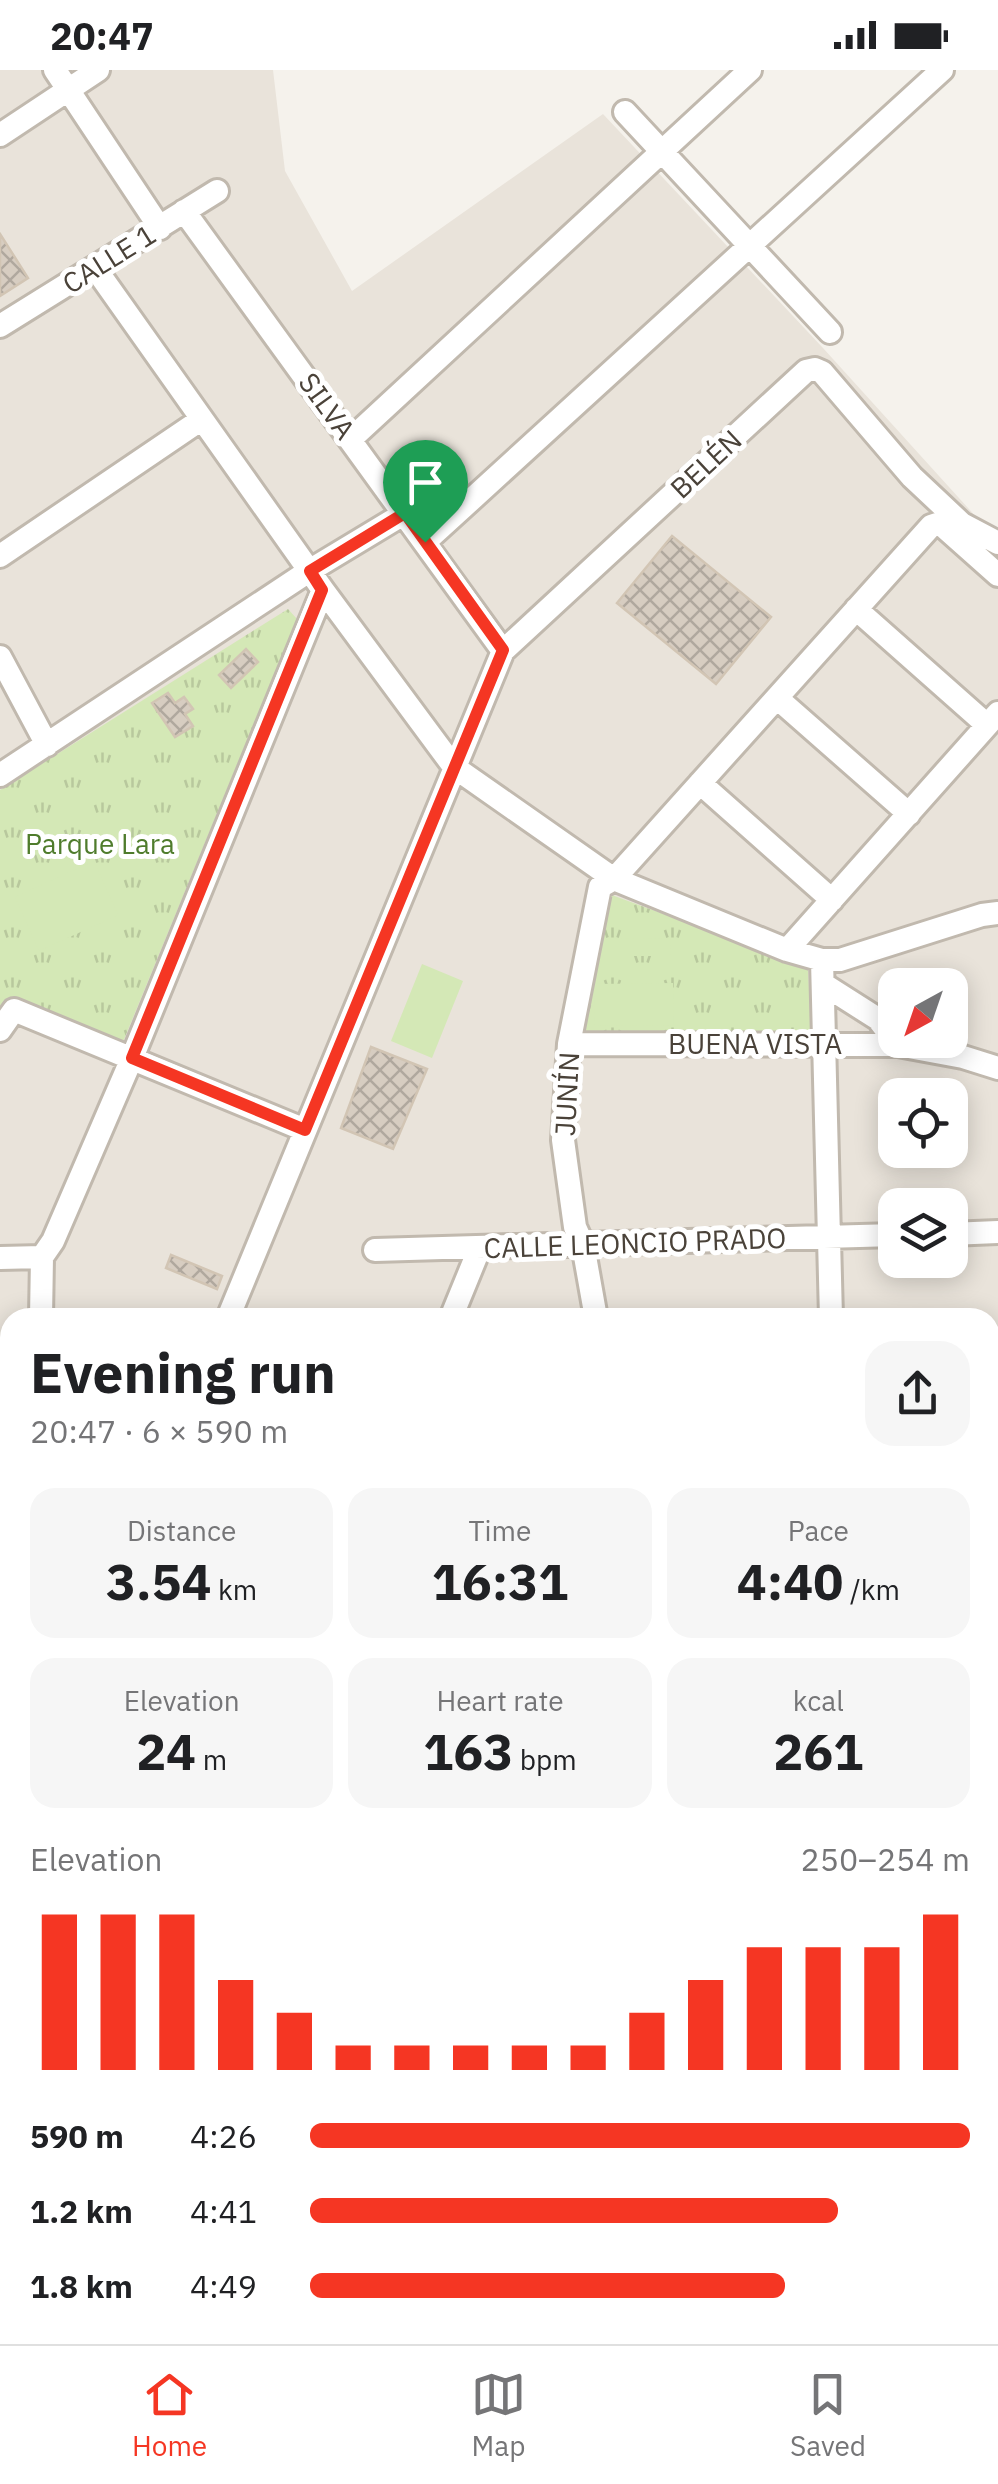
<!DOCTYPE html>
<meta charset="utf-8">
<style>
:root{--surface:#fff;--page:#f6f6f6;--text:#202124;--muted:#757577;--line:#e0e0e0;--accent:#f53623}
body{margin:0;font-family:"IBM Plex Sans",sans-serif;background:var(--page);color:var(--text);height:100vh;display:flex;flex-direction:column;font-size:38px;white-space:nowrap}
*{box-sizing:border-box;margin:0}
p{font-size:32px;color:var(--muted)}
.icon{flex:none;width:55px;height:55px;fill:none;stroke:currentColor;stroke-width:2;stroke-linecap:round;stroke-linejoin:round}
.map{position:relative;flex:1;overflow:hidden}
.drawer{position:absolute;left:0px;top:1238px;width:1000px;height:1038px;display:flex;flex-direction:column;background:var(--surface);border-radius:30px 30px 0 0;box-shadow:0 5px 25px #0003}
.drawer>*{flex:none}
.needle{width:65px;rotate:220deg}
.controls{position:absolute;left:878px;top:898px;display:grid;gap:20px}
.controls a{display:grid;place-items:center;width:90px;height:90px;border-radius:20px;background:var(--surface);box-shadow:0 5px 25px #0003;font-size:50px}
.pin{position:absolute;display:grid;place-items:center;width:85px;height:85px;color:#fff;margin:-102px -42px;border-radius:50% 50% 50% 0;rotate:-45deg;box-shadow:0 0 10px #0007}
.pin .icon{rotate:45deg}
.round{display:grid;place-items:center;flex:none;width:105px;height:105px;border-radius:30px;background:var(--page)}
.summary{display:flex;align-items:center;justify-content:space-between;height:170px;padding:0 30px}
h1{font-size:55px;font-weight:700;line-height:75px}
.figures{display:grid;grid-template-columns:repeat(3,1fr);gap:15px;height:170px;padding:10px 30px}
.figures div{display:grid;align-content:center;border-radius:25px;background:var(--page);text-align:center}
.figures b{font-size:50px;font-weight:700}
.figures small{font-size:28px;font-weight:400}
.figures p{font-size:28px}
.chart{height:280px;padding:20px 30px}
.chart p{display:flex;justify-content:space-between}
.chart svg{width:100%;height:180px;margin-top:10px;stroke:var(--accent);stroke-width:6}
ul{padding:0 30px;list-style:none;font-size:32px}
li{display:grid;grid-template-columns:160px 120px 1fr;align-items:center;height:75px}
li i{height:25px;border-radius:12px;background:var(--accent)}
.status{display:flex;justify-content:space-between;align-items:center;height:70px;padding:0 50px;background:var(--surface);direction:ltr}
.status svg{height:28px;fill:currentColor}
.dock{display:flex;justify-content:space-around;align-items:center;height:140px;border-top:2px solid var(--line);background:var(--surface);font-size:28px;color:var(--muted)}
.dock a{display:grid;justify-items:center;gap:5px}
.dock .selected{color:var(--accent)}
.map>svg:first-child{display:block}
.residential{fill:#e9e3da;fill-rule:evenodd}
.grass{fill:url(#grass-tufts)}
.pitch{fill:#d4e8b6}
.building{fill:url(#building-cross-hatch);stroke:#d2c5b4;stroke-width:2.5}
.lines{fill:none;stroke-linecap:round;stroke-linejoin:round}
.minor-casing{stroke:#c1b9ae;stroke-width:28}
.major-casing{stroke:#e2b86d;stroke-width:32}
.minor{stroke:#fff;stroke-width:22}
.major{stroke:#fcdc9e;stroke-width:28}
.route-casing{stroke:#fff;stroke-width:20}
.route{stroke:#f53623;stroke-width:12}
.labels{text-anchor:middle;stroke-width:10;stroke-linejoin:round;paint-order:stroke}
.street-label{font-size:28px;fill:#4a4239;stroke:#fff}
.park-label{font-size:28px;fill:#4f7c2c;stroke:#fff}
</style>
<div class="status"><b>20:47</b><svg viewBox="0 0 49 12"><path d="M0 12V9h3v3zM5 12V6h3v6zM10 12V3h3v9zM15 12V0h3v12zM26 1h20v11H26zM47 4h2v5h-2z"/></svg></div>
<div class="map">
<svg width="998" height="2274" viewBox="0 0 998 2274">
<defs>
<pattern id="grass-tufts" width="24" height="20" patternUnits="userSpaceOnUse" patternTransform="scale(2.5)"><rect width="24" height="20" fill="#d4e8b6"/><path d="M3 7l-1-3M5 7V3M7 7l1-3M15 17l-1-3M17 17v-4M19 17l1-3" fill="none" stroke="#b8c89d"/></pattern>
<pattern id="building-cross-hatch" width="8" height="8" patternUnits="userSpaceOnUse" patternTransform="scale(2.5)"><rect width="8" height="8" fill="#d7cdc1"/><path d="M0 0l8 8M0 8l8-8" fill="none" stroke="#b0a89e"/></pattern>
</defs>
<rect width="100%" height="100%" fill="#f5f2ec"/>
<path class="residential" d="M0,0H273L285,101L352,221L603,44L823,278L978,449L998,462V2274H0ZM895,915H950V970H895ZM895,1025H950V1080H895ZM895,1135H950V1190H895ZM10,1248H990V2265H10Z"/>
<path class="grass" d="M288,539L297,549L123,972L9,932L0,944V720Z
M609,824L808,897L811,964L585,961Z"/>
<path class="pitch" d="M94,791L118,845L39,881L15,827Z
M670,868L671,886H607V869Z
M422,894L463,911L432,988L391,971Z
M673,913L674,955L595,956L594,914Z"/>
<path class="building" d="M0,164L28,208L0,226Z
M672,466L771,547L716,614L617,533Z
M246,579L258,592L231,618L219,605Z
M168,623L175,633L184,627L193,639L185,644L193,656L175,667L152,633Z
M371,977L427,999L393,1079L341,1058Z
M171,1185L222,1206L217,1219L166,1198Z"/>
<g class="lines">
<g class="minor-casing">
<path id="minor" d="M55,0L160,158
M625,42L830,262
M0,65L98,0
M184,141L503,581
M95,198L323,520L454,697L614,809L787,880L822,890H840L982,845L998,843
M0,256L217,121
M351,369L750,0
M425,472L942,0
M0,486L202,349
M856,539L987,655
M0,587L47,675
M777,628L909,744
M0,705L309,501L405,443
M700,713L832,830
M787,880L998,643
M822,890L831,1248
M823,914L878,949L898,975
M0,960L14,940L305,1060
M569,974L898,975L963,987L998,998
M950,1164L998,1162
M375,1180L895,1165
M0,1188L42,1187L53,1171L132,988L323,520
M41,1248L42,1187
M228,1248L503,581L806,301L815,299L822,302L912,407L962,454L998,473
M451,1248L480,1177
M596,1248L583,1175L575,1157L563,1070L569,974L600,817L614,809L931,456L937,454L944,457L998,505
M990,1356H998
M0,1377H10
M0,1562H10
M990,1678L998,1710
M0,1784H10
M990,1786H998
M0,1966H10
M990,1975H998
M990,2128L998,2122
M0,2137L10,2144
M990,2141L998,2151
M201,2265L216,2274
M419,2274V2265
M801,2274L812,2265"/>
</g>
<g class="major-casing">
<path id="major" d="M990,1585H998
M0,1594H10"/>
</g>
<use href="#minor" class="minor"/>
<use href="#major" class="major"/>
</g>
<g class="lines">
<g class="route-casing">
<path id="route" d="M405,443L503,580L305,1060L132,988L322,520L310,501Z"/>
</g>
<use href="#route" class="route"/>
</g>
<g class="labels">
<g class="street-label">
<text transform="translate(109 189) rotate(-32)" y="10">CALLE 1</text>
<text transform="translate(327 336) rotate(54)" y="10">SILVA</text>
<text transform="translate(706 394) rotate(-43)" y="10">BELÉN</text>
<text x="755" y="984">BUENA VISTA</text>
<text transform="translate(567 1024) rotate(-87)" y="10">JUNÍN</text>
<text transform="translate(635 1173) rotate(-2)" y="10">CALLE LEONCIO PRADO</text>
</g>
<g class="park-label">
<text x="100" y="784">Parque Lara</text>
</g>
</g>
</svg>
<div class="controls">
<a><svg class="needle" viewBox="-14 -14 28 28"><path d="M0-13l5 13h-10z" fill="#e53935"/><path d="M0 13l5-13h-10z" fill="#757577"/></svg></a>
<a><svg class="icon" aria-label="locate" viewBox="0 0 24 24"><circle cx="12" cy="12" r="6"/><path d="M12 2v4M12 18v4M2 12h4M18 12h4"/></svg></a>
<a><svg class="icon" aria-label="layers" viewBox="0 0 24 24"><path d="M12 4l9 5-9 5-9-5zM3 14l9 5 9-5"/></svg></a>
</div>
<div class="pin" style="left:425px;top:472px;background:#1e9e55"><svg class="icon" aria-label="arrive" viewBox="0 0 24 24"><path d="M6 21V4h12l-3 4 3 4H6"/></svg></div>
<section class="drawer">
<div class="summary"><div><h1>Evening run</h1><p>20:47 · 6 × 590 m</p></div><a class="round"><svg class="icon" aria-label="share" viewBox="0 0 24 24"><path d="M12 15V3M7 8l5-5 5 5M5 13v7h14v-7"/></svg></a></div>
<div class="figures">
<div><p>Distance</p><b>3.54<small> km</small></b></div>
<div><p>Time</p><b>16:31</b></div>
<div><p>Pace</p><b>4:40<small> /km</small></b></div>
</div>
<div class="figures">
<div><p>Elevation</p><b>24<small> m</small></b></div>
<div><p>Heart rate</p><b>163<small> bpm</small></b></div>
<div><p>kcal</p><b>261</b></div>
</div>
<div class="chart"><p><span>Elevation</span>250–254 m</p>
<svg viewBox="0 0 160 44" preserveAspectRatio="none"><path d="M5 44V6M15 44V6M25 44V6M35 44V22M45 44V30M55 44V38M65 44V38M75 44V38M85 44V38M95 44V38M105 44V30M115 44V22M125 44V14M135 44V14M145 44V14M155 44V6"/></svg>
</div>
<ul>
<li><b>590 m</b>4:26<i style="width:100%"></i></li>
<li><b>1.2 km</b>4:41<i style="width:80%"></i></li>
<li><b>1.8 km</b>4:49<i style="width:72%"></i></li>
</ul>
</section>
</div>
<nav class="dock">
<a class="selected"><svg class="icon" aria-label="home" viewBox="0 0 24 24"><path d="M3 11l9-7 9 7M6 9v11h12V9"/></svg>Home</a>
<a><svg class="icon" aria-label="map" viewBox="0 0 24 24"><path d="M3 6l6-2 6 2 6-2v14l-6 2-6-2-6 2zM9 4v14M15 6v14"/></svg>Map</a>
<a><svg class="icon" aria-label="saved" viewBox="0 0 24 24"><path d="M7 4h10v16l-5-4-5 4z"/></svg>Saved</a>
</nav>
